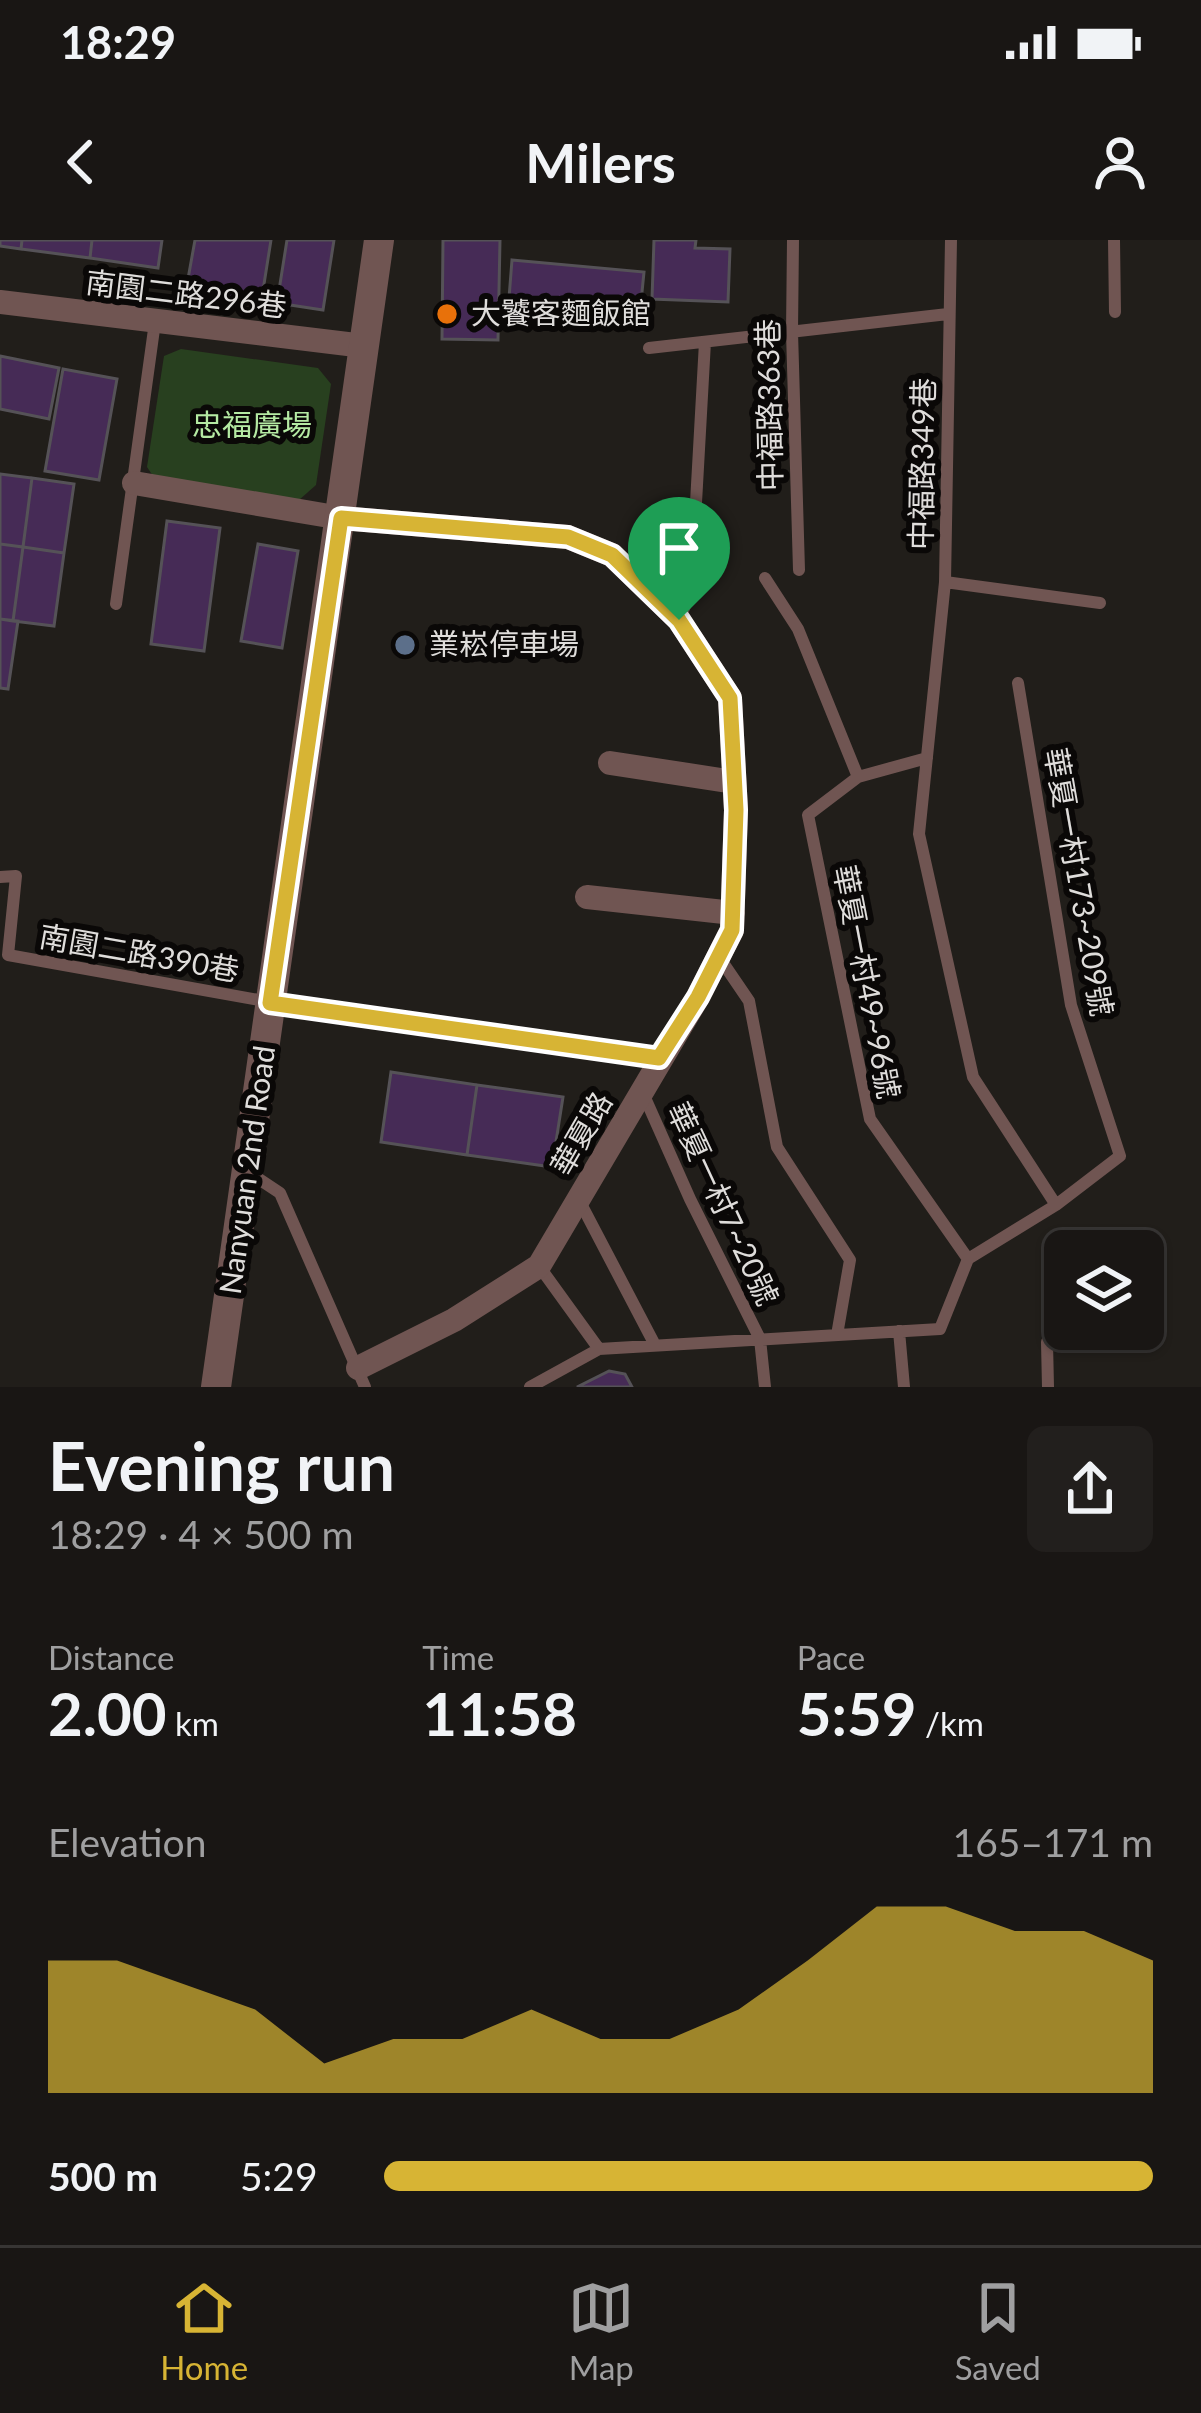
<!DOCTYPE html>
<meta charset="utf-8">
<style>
:root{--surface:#191614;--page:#221f1d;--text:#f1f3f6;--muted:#9f9fa0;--line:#373534;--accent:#d7b434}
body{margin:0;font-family:Lato,"Noto Sans TC",sans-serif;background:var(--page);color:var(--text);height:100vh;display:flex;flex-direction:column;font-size:45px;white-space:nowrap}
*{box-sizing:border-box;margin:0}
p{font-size:39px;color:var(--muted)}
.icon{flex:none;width:66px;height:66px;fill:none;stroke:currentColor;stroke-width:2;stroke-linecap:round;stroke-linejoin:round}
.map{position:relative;height:1147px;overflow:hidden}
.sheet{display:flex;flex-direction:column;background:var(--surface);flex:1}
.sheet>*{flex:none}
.buttons{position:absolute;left:1044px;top:990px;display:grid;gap:24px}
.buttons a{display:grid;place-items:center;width:120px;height:120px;border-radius:18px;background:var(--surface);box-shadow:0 3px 9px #0004,0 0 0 3px var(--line);font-size:60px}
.pin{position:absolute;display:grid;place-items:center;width:102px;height:102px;color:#fff;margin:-123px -51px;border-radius:50% 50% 50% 0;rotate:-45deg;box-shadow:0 0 12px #0007}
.pin .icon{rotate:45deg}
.round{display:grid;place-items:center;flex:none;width:126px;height:126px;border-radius:18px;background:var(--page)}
.summary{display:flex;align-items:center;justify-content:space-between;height:204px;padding:0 48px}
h1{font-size:66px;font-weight:700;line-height:90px}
.metrics{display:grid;grid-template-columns:repeat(3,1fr);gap:18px;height:204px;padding:12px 48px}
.metrics div{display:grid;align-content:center}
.metrics b{font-size:60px;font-weight:700}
.metrics small{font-size:33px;font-weight:400}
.metrics p{font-size:33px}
.chart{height:336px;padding:24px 48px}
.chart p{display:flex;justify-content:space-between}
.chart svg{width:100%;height:216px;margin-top:12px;fill:var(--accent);opacity:.7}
ul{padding:0 48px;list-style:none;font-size:39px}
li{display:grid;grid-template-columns:192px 144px 1fr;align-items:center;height:90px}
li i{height:30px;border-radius:15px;background:var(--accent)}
.status{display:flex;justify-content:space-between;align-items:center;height:84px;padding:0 60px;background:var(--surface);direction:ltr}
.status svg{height:33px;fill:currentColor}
header{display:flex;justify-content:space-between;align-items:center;height:156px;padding:0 48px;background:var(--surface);font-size:54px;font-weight:700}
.tab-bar{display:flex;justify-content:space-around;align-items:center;height:168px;border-top:3px solid var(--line);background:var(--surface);font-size:33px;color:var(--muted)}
.tab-bar a{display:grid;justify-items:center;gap:6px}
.tab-bar .selected{color:var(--accent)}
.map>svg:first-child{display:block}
.green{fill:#28401f}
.building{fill:#462b56;stroke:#555257;stroke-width:3}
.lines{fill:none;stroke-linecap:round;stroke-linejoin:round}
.service{stroke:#705552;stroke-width:12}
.minor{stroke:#705552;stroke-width:24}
.tertiary{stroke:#705552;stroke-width:30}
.route-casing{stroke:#fff;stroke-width:24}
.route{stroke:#d7b434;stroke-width:15}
.food-dot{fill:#e8710a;stroke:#0a0807;stroke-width:4.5}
.service-dot{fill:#5c6f8a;stroke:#0a0807;stroke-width:4.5}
.labels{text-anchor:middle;stroke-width:12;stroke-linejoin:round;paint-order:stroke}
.street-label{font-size:30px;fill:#dfdddb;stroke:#0a0807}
.poi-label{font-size:30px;fill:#dfdddb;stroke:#0a0807;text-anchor:start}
.park-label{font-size:30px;fill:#b5eaa3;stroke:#0a0807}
</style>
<div class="status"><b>18:29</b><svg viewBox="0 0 49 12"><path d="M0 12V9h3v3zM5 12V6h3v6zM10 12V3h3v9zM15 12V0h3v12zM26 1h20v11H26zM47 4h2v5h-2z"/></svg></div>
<header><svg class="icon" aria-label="back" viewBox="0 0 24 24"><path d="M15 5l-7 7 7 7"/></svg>Milers<svg class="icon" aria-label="person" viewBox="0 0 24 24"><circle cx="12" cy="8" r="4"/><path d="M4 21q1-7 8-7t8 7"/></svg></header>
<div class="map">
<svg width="1201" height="1147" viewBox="0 0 1201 1147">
<rect width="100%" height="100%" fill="#211e1a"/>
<path class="green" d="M181,109L318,128L331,144L316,245L299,260L155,239L147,227L164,116Z"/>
<path class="building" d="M0,0H22L21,9L0,6Z
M22,0H92L90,18L21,9Z
M92,0H162L158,28L90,18Z
M195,0H271L261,63L186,50Z
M287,0H334L323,70L277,63Z
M443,0H500L498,100L442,99Z
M654,0H696L695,8L730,9L728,62L652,59Z
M512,20L644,32L639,82L508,71Z
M0,116L59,128L49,179L0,169Z
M63,129L117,139L99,240L45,231Z
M0,234L32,238L23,307L0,304Z
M32,238L74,244L64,313L23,307Z
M167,281L220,288L204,411L151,404Z
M0,304L23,307L13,381L0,379Z
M258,304L298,311L282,408L241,401Z
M23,307L64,313L54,386L13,381Z
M0,379L18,381L8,449L0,448Z
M391,832L477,845L467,915L381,902Z
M477,845L563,857L552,927L467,915Z
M609,1131L625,1134L632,1147H577Z"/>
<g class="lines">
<path class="service" d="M793,0L792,92L799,330
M951,0L945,342L919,594L973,837L1056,965
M1114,0L1115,72
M649,108L948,74
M765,338L798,389L858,537
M945,342L1100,363
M116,364L155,82
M679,380L691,352L705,102
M0,637L16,636L8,715L270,762L659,818
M719,717L749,761L777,907L850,1020L837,1095
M642,851L690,959L760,1099L765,1147
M250,933L280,953L365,1147
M579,960L655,1105
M968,1019L1056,965L1120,916L1071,765L1018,443
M539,1026L599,1109
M899,1091L904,1147
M1047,1102L1048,1147
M530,1147L599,1109L940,1089L968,1019L870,879L808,575L858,537L927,518"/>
<path class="minor" d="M0,62L364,106
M134,243L341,278L568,297L612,315L679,380L730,458L736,570L732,690L698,757L539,1026L454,1080L358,1128
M610,523L734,542
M587,657L733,673"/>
<path class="tertiary" d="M216,1147L379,0"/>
</g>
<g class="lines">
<g class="route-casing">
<path id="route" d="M341,278L568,297L612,315L679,380L730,458L736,570L732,690L698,757L659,818L270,763Z"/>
</g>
<use href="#route" class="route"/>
</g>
<circle class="food-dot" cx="447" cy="74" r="12"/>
<circle class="service-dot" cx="405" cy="405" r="12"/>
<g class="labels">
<g class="street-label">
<text transform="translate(186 55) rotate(7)" y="10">南園二路296巷</text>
<text transform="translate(770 165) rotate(-91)" y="10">中福路363巷</text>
<text transform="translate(923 224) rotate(-89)" y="10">中福路349巷</text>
<text transform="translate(1078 642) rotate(80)" y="10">華夏一村173~209號</text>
<text transform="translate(139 714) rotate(10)" y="10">南園二路390巷</text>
<text transform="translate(866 742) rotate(79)" y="10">華夏一村49~96號</text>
<text transform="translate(582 894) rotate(-60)" y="10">華夏路</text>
<text transform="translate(248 930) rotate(-82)" y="10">Nanyuan 2nd Road</text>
<text transform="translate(722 964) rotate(65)" y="10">華夏一村7~20號</text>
</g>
<g class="poi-label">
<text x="471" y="84">大饕客麵飯館</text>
<text x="429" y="415">業崧停車場</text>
</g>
<g class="park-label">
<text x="252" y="196">忠福廣場</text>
</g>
</g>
</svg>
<div class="buttons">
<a><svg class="icon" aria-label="layers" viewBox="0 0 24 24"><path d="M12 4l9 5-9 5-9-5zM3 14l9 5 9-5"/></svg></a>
</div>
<div class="pin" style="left:679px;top:380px;background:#1e9e55"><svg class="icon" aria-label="arrive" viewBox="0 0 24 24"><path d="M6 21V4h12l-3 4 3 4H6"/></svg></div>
</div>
<section class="sheet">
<div class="summary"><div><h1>Evening run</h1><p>18:29 · 4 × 500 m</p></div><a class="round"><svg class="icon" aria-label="share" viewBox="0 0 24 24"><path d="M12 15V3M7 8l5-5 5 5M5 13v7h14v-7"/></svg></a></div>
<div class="metrics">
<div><p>Distance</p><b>2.00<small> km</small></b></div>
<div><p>Time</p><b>11:58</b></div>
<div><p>Pace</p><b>5:59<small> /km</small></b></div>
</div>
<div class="chart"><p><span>Elevation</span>165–171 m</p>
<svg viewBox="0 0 160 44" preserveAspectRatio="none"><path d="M0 44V17L10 17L20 22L30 27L40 38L50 33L60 33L70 27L80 33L90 33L100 27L110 17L120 6L130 6L140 11L150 11L160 17V44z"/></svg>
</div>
<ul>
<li><b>500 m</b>5:29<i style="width:100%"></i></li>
</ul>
</section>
<nav class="tab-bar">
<a class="selected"><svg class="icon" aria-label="home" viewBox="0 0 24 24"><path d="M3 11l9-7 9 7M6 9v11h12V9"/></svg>Home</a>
<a><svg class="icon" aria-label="map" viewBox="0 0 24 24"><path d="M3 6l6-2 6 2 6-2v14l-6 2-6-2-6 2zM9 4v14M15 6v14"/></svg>Map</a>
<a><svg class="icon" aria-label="saved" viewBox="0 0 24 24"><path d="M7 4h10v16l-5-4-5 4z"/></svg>Saved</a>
</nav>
